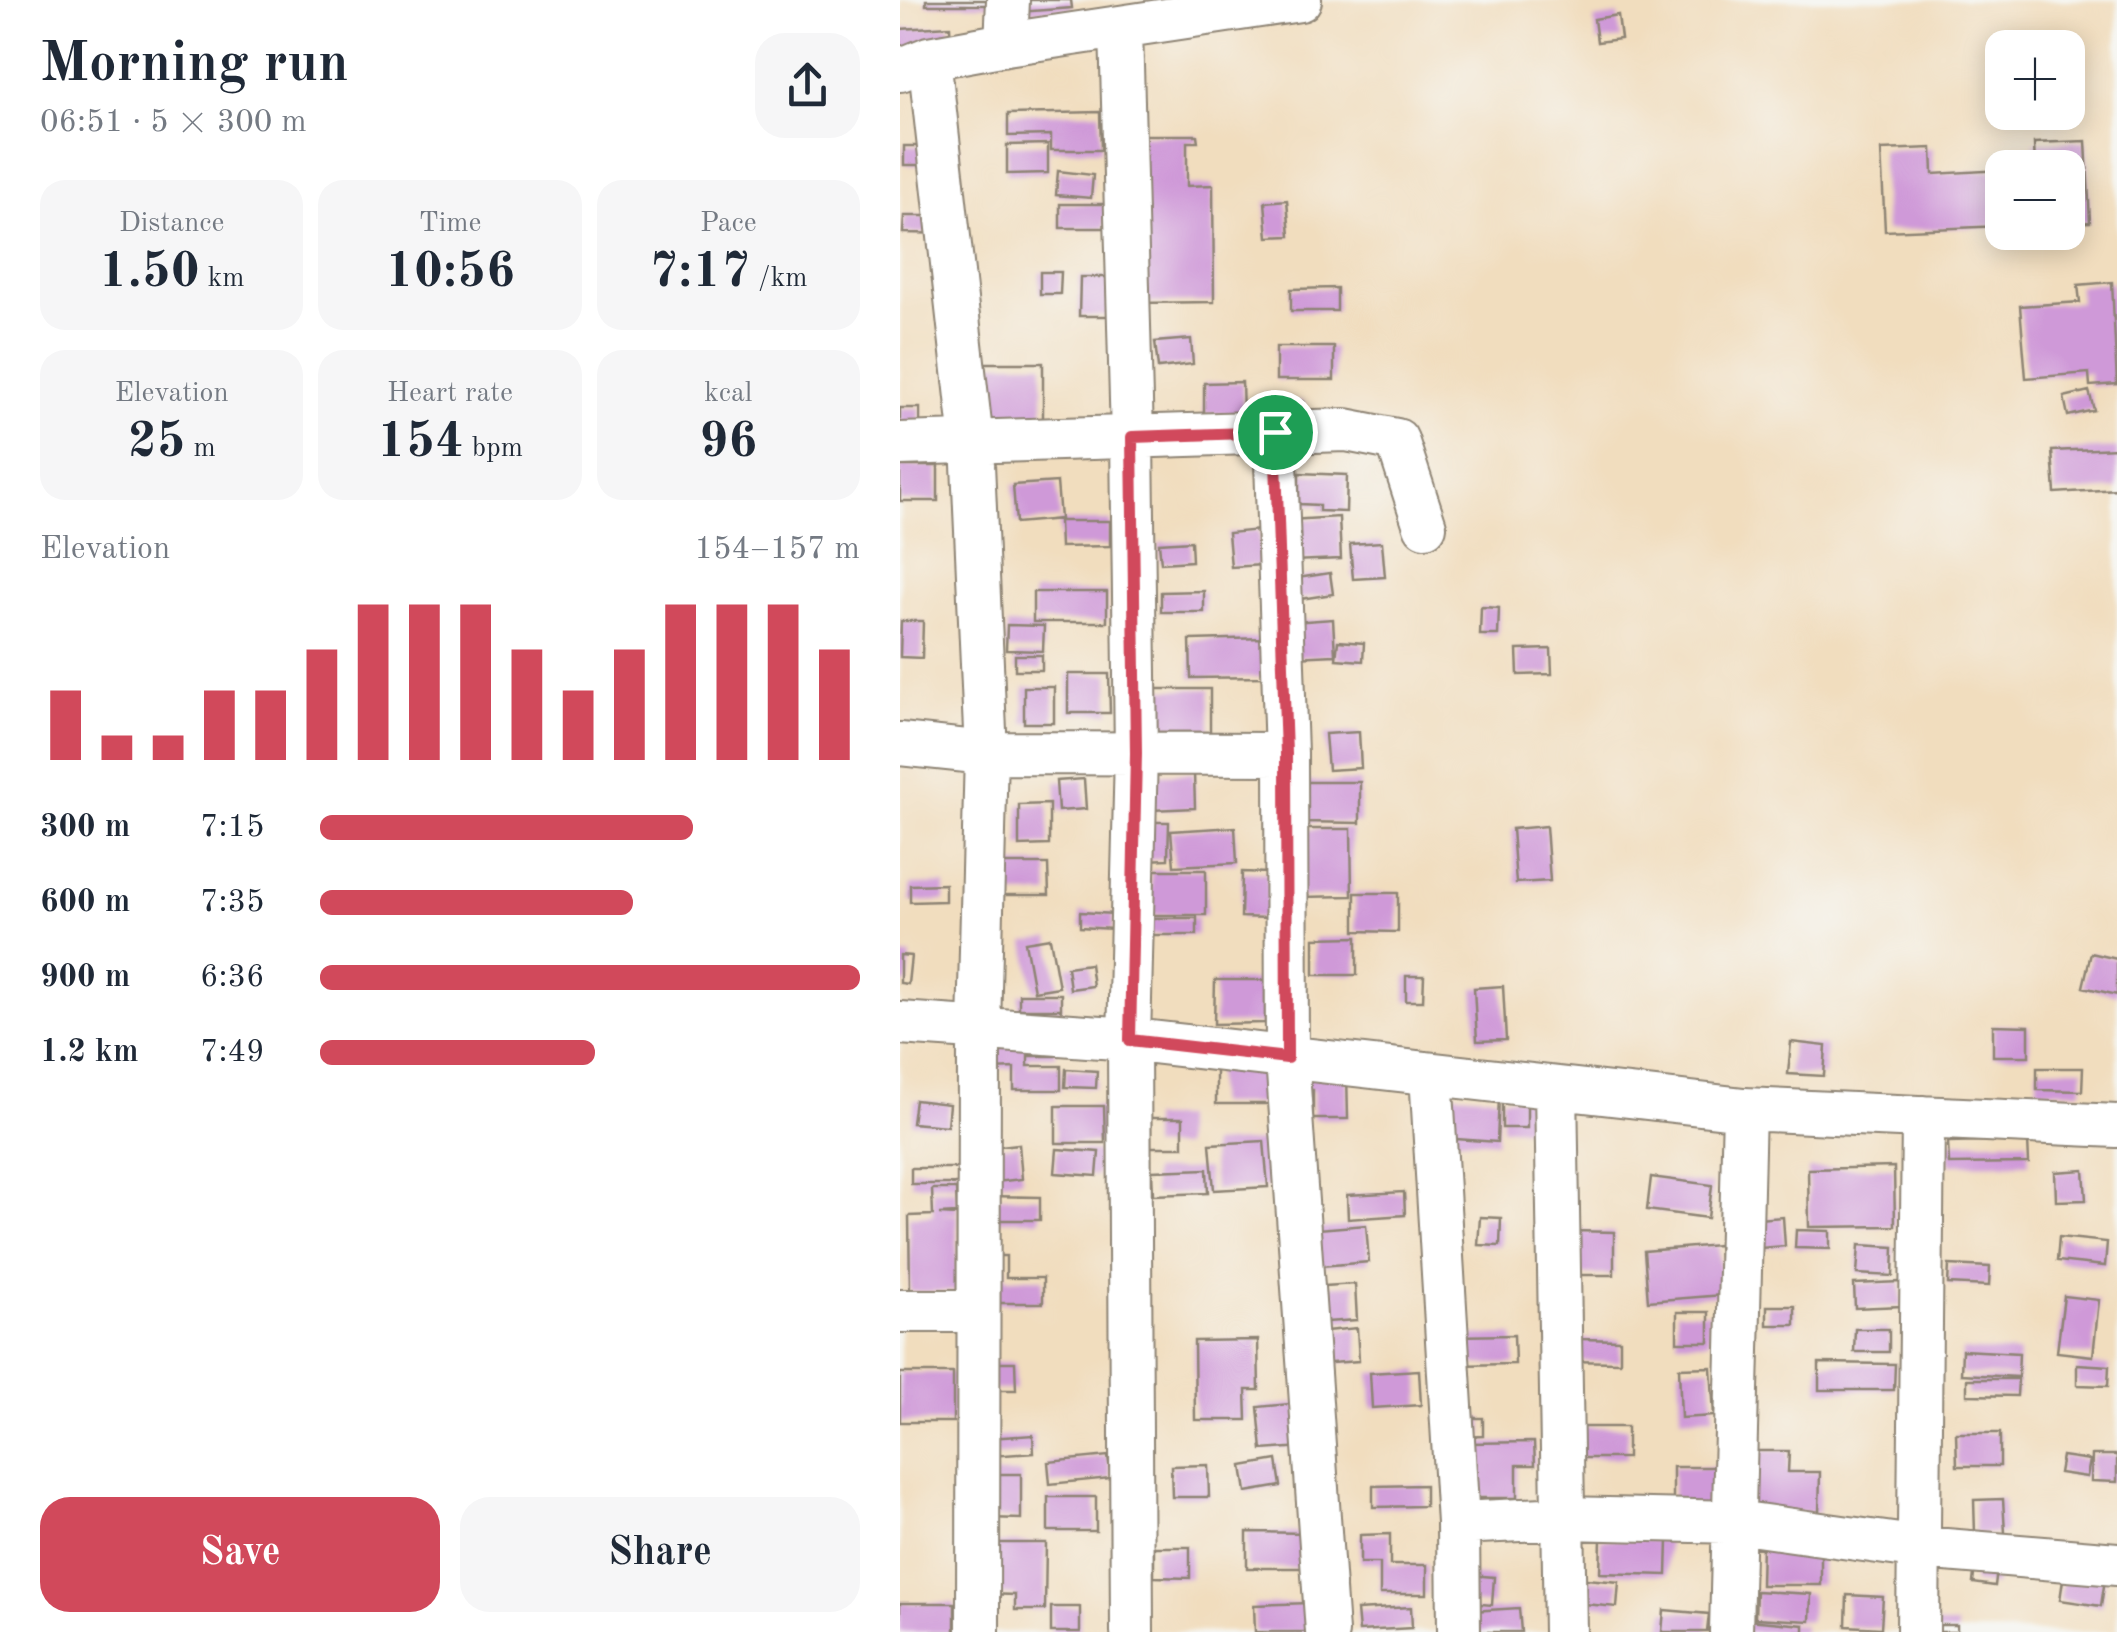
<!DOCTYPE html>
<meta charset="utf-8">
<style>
:root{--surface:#fff;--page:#f6f6f7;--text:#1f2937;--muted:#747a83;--accent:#d1495b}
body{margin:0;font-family:"Old Standard TT",serif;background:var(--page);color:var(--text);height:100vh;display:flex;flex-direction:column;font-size:38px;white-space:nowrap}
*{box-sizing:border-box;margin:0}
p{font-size:32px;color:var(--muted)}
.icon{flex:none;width:55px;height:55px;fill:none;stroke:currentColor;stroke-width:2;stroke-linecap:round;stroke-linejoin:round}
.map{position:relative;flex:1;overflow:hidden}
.drawer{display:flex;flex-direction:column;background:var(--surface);width:900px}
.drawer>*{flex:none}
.tools{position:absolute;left:1085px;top:30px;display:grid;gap:20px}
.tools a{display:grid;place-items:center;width:100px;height:100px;border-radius:20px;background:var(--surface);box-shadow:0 5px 25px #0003;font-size:50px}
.pin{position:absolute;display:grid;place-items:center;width:85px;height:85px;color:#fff;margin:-42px;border:5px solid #fff;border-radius:50%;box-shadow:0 2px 10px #0007}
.round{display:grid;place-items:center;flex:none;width:105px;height:105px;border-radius:30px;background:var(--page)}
.summary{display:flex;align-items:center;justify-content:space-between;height:170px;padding:0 40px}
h1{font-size:55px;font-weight:700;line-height:75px}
.metrics{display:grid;grid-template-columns:repeat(3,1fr);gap:15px;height:170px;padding:10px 40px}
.metrics div{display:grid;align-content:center;border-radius:25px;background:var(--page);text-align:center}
.metrics b{font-size:50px;font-weight:700}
.metrics small{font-size:28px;font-weight:400}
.metrics p{font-size:28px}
.chart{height:280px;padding:20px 40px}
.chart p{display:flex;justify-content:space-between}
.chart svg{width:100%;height:180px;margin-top:10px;stroke:var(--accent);stroke-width:6}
.button{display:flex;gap:20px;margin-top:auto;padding:20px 40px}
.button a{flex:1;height:115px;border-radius:30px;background:var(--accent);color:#fff;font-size:40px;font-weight:700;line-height:115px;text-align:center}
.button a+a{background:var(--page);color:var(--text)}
ul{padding:0 40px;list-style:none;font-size:32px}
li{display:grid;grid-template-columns:160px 120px 1fr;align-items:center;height:75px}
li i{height:25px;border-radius:12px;background:var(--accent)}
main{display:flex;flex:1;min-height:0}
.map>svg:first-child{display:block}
.building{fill:#cf99d8}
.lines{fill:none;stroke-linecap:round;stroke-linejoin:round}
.minor-casing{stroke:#8e8474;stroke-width:46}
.minor{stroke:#fff;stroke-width:42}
.route-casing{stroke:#fff;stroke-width:20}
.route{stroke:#d1495b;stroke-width:12}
</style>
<main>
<section class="drawer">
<div class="summary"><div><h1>Morning run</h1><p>06:51 · 5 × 300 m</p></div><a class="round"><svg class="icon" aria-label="share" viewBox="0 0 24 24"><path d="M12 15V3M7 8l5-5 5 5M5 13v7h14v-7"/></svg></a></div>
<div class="metrics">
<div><p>Distance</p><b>1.50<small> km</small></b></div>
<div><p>Time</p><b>10:56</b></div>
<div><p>Pace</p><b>7:17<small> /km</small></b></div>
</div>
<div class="metrics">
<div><p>Elevation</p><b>25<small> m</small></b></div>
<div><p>Heart rate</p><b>154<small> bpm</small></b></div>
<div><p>kcal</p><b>96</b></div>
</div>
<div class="chart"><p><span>Elevation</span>154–157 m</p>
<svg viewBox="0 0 160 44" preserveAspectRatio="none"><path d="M5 44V27M15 44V38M25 44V38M35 44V27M45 44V27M55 44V17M65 44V6M75 44V6M85 44V6M95 44V17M105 44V27M115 44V17M125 44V6M135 44V6M145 44V6M155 44V17"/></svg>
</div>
<ul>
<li><b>300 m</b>7:15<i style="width:69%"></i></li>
<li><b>600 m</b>7:35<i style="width:58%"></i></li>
<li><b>900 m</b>6:36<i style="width:100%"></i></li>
<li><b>1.2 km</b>7:49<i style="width:51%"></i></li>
</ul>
<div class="button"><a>Save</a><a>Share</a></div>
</section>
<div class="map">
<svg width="1217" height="1632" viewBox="0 0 1217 1632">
<rect width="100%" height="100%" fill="#f6f6f2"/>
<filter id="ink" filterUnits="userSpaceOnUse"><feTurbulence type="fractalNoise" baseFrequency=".01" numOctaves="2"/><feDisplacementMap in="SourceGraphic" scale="20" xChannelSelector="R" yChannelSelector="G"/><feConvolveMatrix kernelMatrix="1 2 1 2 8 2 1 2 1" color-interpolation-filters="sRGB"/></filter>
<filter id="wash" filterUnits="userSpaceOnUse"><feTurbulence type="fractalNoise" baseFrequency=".0048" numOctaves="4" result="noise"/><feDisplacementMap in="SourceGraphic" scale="40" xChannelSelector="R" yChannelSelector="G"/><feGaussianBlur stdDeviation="2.25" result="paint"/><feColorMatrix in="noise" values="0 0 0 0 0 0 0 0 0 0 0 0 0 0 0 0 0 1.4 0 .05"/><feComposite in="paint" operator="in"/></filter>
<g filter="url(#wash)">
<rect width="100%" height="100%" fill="#f1ddbe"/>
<g id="blocks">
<path class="building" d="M26,0H90V5H26Z
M118,0H171L172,8L119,12Z
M718,15L721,39L697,42L694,19Z
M50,26L52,65L0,68V29Z
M200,112L201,150H151V135L108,136V114Z
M235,135H297L298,142H287V186L313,185L314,302L237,303Z
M1186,141L1190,222L1168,223V168H1135L1134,143Z
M148,144V173L107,174V145Z
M4,146H59L58,234L3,233L4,216H33V165H4Z
M1032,148L1033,174L1102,170V226L985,231L981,150Z
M158,171L193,175L191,198L156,195Z
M387,200L390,236L368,237L365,202Z
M160,204H205V228H160Z
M140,272H161L160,294H140Z
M180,277H211L210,316H179Z
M1212,282L1217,384L1190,386L1189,373L1126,378L1120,306L1180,302L1178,285Z
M437,288V311H391V289Z
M291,339L293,364L258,368L255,342Z
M376,347H434V380H376Z
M82,363H143V423H82Z
M342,382L343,414H304V383Z
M1189,391L1194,410L1168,416L1164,397Z
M403,401L405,422L382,424L381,403Z
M0,408H20V428H0Z
M1217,448V489L1155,493L1152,451Z
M0,466H38V501H0Z
M399,473L447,475L446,512L419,511V505L399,504Z
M157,482L160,519L116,523L113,485Z
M439,517L441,559L391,561L389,520Z
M159,521H210V546L160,547Z
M359,530L362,565L331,567L328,533Z
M291,541L292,561L261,563L259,543Z
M482,542L485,577L453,579L450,544Z
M430,573L433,594L394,600L391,579Z
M304,591V612H261V592Z
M133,592H207V622H133Z
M581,607L599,608L598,635H580Z
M433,619L435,655L394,657L392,622Z
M1,621H23L22,658L0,657Z
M107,625L144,626L143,651L106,650Z
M366,638L367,677L291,678L290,640Z
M438,641L464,643L463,661L436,659Z
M651,649L652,674L618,675L617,650Z
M115,655H142V670H115Z
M168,674H209L210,713H168Z
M124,687H154V723H124Z
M255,689H310V732H256Z
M459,732L461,768L428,770L425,734Z
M294,773L295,808L251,810L249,774Z
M184,779L186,809L158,811L156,781Z
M403,782H460V823L402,822Z
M149,804V845L119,846V805Z
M246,822H269L268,859L246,860Z
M646,826L650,881L616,883L612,829Z
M335,827L337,863L274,866L271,831Z
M399,829H451L452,896L400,897Z
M100,864H148L149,895H101Z
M251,870H306V915H251Z
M342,872L368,873V918L341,917Z
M45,884V901L10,902V885Z
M455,893H498V932L455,931Z
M180,912L214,914L213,929L180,927Z
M248,918H297V935H248Z
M457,937V975H414V938Z
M150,938L159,987L134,991L125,942Z
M1191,953L1217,959V995L1183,987Z
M0,955L11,956L8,984L0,983Z
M190,964L193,986L170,989L167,967Z
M506,976H524L523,1001H506Z
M315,980H365V1023L314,1024Z
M603,986L606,1040L577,1041L574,988Z
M119,994H161V1009H119Z
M1093,1025L1129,1026V1056H1093Z
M93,1038H155V1056H128V1066H161V1090H114V1068L93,1069Z
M891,1042L926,1046L924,1076L888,1074Z
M316,1061H369L370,1104H316Z
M1137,1068H1183L1182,1091L1137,1090Z
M166,1069L197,1071L196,1088L165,1087Z
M447,1073L448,1119H413V1090H394V1074Z
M545,1093L599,1097L597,1142L542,1138Z
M602,1098H627V1128H602Z
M15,1100L49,1104L47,1126L12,1123Z
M156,1106H204L205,1143H156Z
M251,1118H283V1147H251Z
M1128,1140L1129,1163L1049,1164L1048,1142Z
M364,1141L368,1187L314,1190L310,1144Z
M119,1144L122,1179L95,1182L91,1147Z
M157,1149L199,1152L197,1176L155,1173Z
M994,1167L995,1226L909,1227L908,1169Z
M11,1168H58V1184H11Z
M307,1169L308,1193L253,1195L252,1171Z
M1184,1170L1186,1200L1156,1201L1155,1172Z
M751,1177L812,1185L808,1218L747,1210Z
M32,1189H56L57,1213L39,1214L57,1215V1291L10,1292L9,1216L33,1215Z
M504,1192L505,1215L448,1219L447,1195Z
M84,1196L140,1197V1220H84Z
M580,1217L601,1218L600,1246L578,1245Z
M883,1217L885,1246L847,1249L845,1220Z
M466,1225L469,1262L409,1267L406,1230Z
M896,1230L930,1231V1249L895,1248Z
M672,1231L714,1232V1275H672Z
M1159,1237L1207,1242L1205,1266L1157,1261Z
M818,1245L822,1295L748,1301L744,1251Z
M959,1245L994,1247L993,1276L957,1274Z
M84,1256H106V1278H143V1303H84Z
M1049,1265L1090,1267L1089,1286L1048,1284Z
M1000,1282L1002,1306L955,1308L954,1284Z
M455,1284L457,1320L410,1323L408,1287Z
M1164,1296L1199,1300L1193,1356L1157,1352Z
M867,1306H895V1325H867Z
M665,1310H681V1339L720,1340V1362L665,1361Z
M777,1312H809V1342H777Z
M457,1328L459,1361L417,1364L415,1332Z
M955,1329H989V1352H954Z
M614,1335L615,1364L553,1365V1336Z
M358,1340L359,1390H346L347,1420H295L294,1341Z
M1062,1350L1119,1353L1118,1377L1061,1374Z
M84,1362H115L116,1390H85Z
M919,1363L995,1364L994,1390H919Z
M1177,1364L1209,1366L1208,1386L1177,1385Z
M811,1367L814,1416L781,1418L779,1368Z
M519,1370L521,1405L472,1408L470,1373Z
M0,1373H53V1422H0Z
M1067,1379H1118L1117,1396L1067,1395Z
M399,1403L402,1447L362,1450L358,1407Z
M561,1418H583V1436L561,1437Z
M668,1427H727V1458H669Z
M1056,1433H1100V1466H1057Z
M133,1435L134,1453L90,1456L89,1438Z
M634,1442L635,1465H617V1498H566L567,1443Z
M847,1451H889L888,1472H920L919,1513L845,1511Z
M1192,1455H1217V1482L1191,1481Z
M208,1456L211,1478L150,1484L148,1462Z
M1162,1456L1190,1460L1187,1477L1159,1473Z
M377,1460L381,1486L346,1492L342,1466Z
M308,1465L309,1497H272L271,1466Z
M773,1467H818V1506L773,1507Z
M90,1474H121V1519L90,1518Z
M525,1485V1506L473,1507V1486Z
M148,1497H196V1531H148Z
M1103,1499L1105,1533L1075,1534L1074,1500Z
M347,1532L413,1533V1568H347Z
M490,1534V1565H527V1594H480V1563H460V1535Z
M701,1539L768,1540L767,1575L700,1573Z
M89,1543H146L145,1610H115V1595L88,1594Z
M862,1544H921V1585H861Z
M254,1547H290V1578L254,1577Z
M1076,1557L1098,1560L1095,1586L1073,1583Z
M1164,1573L1205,1579L1201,1606L1160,1600Z
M571,1575L594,1577L592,1605L570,1603Z
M675,1578L719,1582L717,1607L673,1603Z
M856,1591L911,1594L910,1621L855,1618Z
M947,1595L983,1597L981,1628L946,1626Z
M0,1603H55V1632H0Z
M410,1603L411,1632H355L354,1605Z
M151,1607H180V1632H151Z
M511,1607L512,1628L459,1631L457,1610Z
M619,1608L621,1632H573L572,1611Z
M764,1610L809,1614L807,1632H762Z
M847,1620L904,1625V1632H846Z
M1024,1625H1057V1632H1024Z"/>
</g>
</g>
<g filter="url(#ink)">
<use href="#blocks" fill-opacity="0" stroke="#8e8474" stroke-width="2.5"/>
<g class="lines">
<g class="minor-casing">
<path id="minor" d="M221,28L232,437L236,753L229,1040L232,1632
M106,44L108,0
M29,58L72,442L86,753L79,1028L78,1632
M0,70L29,58L106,44L400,0
M375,432L386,754L387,1058L427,1632
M0,444L446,430L497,440L525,526
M0,744L86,753L386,754
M0,1023L216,1038L844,1109L1217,1126
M531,1074L558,1523L559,1632
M656,1088L665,1632
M0,1311H77
M558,1523L665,1518L836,1522L1021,1548L1217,1564
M831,1632L844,1109
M1018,1632L1023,1117"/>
</g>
<use href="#minor" class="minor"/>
</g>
</g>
<g class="lines" filter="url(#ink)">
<g class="route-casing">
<path id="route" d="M375,432L386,754L387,1058L230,1040L236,753L232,437Z"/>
</g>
<use href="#route" class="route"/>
</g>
</svg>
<div class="tools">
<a>+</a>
<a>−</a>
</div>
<div class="pin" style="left:375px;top:432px;background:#1e9e55"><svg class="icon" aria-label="arrive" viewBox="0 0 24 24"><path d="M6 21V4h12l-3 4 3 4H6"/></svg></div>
</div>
</main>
